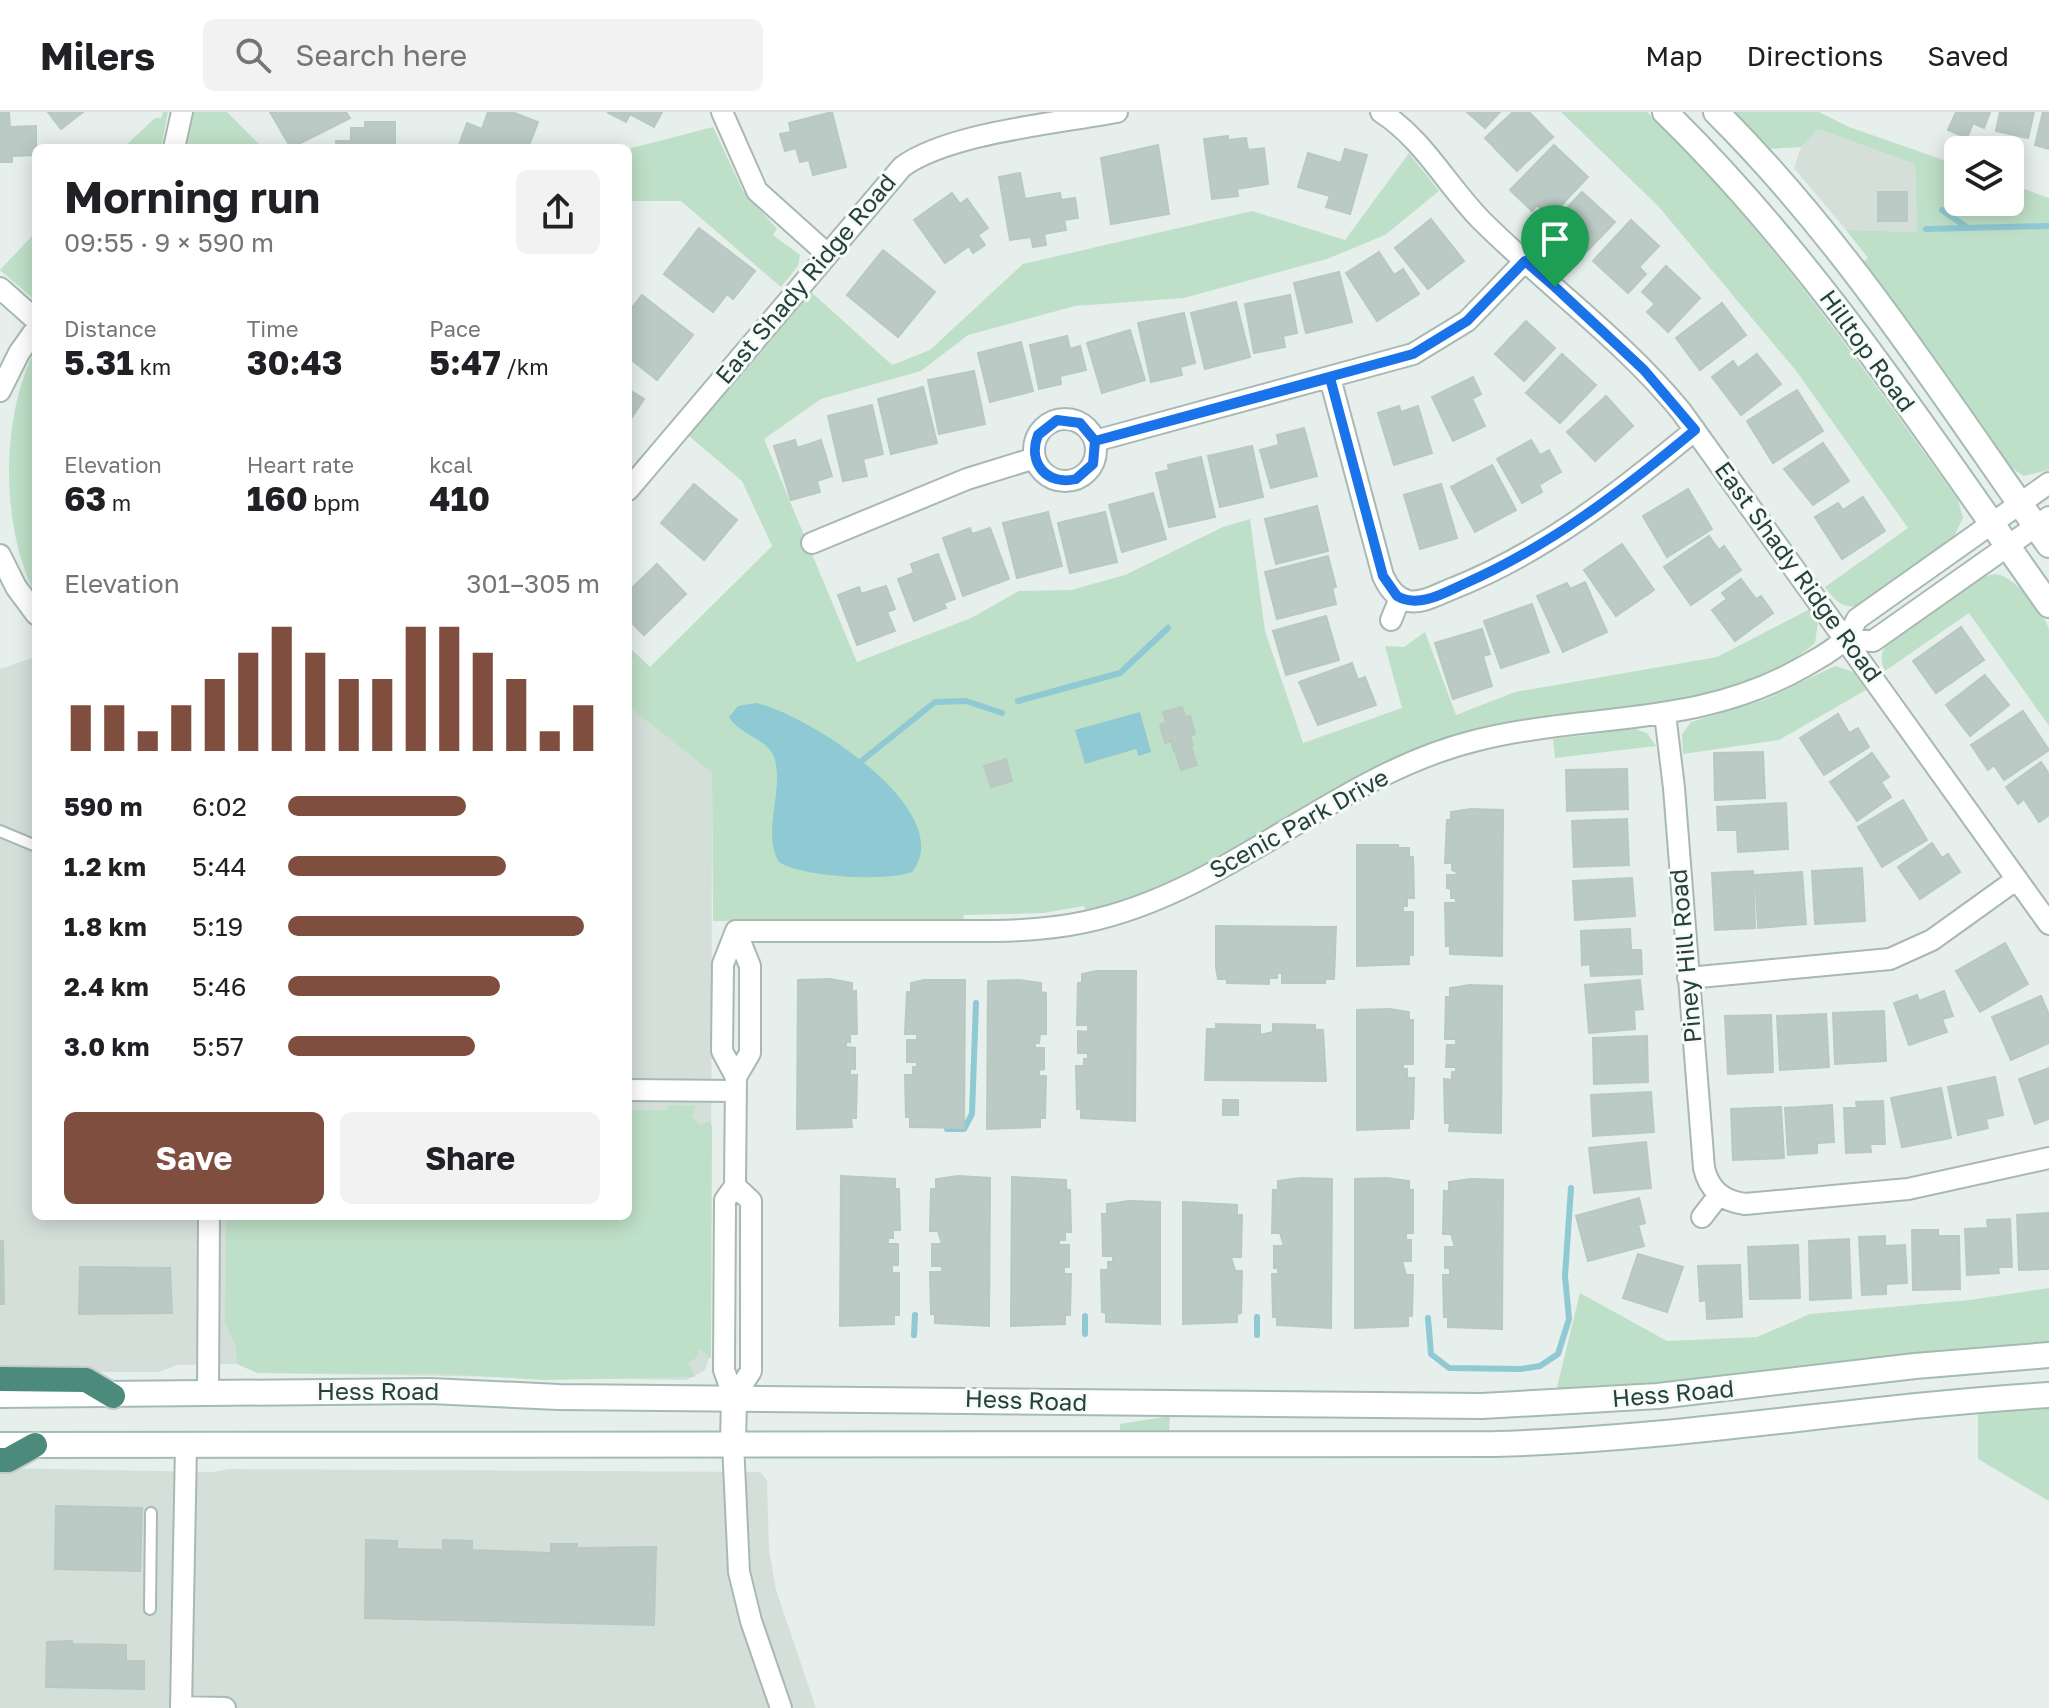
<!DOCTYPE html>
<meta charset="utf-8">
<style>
:root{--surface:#fff;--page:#f2f2f2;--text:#202124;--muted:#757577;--line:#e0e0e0;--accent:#7f4e3f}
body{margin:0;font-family:"Golos Text",sans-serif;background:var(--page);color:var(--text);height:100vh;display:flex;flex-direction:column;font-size:30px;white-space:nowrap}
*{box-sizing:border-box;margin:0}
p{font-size:26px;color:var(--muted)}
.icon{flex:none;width:44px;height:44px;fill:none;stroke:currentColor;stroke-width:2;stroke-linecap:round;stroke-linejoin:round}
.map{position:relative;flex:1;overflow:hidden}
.sheet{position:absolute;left:32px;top:32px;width:600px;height:1076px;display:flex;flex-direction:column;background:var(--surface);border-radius:12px;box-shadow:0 4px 20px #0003}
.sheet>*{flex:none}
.fabs{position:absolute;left:1944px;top:24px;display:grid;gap:16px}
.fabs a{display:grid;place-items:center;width:80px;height:80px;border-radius:12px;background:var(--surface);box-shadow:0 4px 20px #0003;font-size:40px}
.pin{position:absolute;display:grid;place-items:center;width:68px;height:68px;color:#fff;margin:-82px -34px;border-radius:50% 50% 50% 0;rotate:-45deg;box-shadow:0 0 8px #0007}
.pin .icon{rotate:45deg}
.round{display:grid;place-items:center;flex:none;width:84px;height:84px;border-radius:12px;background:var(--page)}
.head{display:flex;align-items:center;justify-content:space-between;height:136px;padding:0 32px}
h1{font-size:44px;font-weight:700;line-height:60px}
.stats{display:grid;grid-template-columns:repeat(3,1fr);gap:12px;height:136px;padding:8px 32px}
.stats div{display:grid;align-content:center}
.stats b{font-size:34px;font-weight:700}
.stats small{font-size:22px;font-weight:400}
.stats p{font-size:22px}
.chart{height:224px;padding:16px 32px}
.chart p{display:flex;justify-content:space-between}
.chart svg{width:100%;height:144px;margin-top:8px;stroke:var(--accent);stroke-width:6}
.action{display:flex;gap:16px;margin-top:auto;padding:16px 32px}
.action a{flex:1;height:92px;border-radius:12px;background:var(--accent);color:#fff;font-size:32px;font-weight:700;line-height:92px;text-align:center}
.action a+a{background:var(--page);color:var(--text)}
ul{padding:0 32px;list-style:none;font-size:26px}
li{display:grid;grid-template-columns:128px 96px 1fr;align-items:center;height:60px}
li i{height:20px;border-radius:10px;background:var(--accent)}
header{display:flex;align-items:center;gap:48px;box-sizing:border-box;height:112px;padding:0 40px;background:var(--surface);border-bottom:2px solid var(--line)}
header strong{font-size:38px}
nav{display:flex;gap:44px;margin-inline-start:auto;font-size:28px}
.search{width:560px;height:72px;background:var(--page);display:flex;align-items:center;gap:20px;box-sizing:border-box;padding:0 28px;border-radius:12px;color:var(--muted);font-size:30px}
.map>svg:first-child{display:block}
.built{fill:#d4dfda}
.green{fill:#bfe0c8}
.water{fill:#8ec9d4}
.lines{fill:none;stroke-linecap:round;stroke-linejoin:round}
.stream{stroke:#8ec9d4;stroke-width:6}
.building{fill:#bbcac4;stroke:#b8c9c2;stroke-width:2}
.service-casing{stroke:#a8b8b2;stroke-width:14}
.minor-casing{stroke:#a8b8b2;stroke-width:24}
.tertiary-casing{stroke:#a8b8b2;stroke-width:28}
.secondary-casing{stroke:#a4bbb3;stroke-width:28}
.trunk-casing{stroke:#c2cac8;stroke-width:28}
.service{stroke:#fff;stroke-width:10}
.minor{stroke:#fff;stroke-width:20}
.tertiary{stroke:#fff;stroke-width:24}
.secondary{stroke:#fff;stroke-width:24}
.trunk{stroke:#4c8a7c;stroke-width:24}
.route-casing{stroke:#fff;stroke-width:16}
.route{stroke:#1a73e8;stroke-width:10}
.labels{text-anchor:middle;stroke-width:6;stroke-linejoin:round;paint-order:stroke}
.street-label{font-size:24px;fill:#24423a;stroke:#f7fbf9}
</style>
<header>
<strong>Milers</strong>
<div class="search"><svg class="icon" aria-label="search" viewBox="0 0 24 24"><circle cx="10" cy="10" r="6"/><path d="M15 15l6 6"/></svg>Search here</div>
<nav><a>Map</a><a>Directions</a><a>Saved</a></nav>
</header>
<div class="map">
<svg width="2049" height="1596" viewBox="0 0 2049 1596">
<rect width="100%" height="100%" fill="#e6efeb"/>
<path class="built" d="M1818,17L1915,52L1917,120L1846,118L1794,56L1801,35Z
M36,539V1104H628V594L712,661L711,1241L705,1258L686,1268L258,1261L237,1252L177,1253L159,1260H0V557L32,546Z
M0,1356L213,1360L229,1357L760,1360L767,1368L769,1438L776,1478L816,1596H0Z"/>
<path class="green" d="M163,0H168L161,36H123L155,6H161Z
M193,0H227L263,36H186Z
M1561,0H1647C1767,117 1861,253 1958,388L1963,406L1953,426L1861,493C1843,498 1835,489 1825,475L1908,416L1797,260L1659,95Z
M1732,0H1819L1849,15L1958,53V90H2010V72L2049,86V358L2024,364L2010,355L1862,151L1868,146L1846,118L1917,120L1915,52L1818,17L1801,35L1767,37Z
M713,15L743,79L777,117L773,123L800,143L798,154L781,175L681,89H628V37Z
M1409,41L1439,79L1385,123L1327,147L1184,186L1075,194L968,223L921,259L821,287L764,327L857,550L971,506L1019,479L1071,478L1125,463L1223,415L1250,407L1265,519L1303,631L1402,596L1385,534L1404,535L1425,520L1456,603L1515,580L1717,545L1810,497L1818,510L1815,531C1720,615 1565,589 1450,625C1406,638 1366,662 1325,685C1247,729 1173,775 1086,800L1084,794L1043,801L964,803L963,808L713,809L712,661L628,594V534L650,555L772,434L742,369L689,324L810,179L892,253L930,238L1023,152L1252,99L1345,128Z
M36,120V189L0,158Z
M36,236V484C0,414 0,306 36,236Z
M1994,462C2012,461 2045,501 2049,518C2049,543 2049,586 2049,614L1969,501L1885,559C1879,547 1881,537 1891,528L1977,467Z
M1835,554L1854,560L1866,578L1779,628L1683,642L1682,622L1691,610L1764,588Z
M1635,617L1647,621L1656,634L1555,646L1553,627Z
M668,993L696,994L692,1004L700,1013L710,1009L712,1015L711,1241V1247L700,1236L696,1246L688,1251L695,1265L544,1268L443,1262L258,1261L237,1252L236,1236L225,1210L226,1104H628V998H667Z
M2049,1176V1231C1884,1241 1721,1267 1556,1279L1580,1181L1667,1229L1757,1225L1810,1202L1970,1188Z
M2049,1295V1389L1978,1347V1300Z
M1170,1304L1169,1321H1120V1312Z"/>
<path class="water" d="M756,591C806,601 960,699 912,760C887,770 801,765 779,750C761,719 785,678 774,645C767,626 738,622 729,605L738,594Z
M1140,600L1151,640L1139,644L1136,637L1085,652L1075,618Z"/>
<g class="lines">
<path class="stream" d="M1942,98L1965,114
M1926,117L2049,114
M1018,589L1120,561L1168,516
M859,651L935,590L966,589L1002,601
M947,1017H964L972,1002L976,891
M1428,1206L1431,1242L1449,1256L1521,1257L1540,1254L1558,1242L1569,1207L1565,1164L1571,1076
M1085,1222V1204
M914,1223L915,1203
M1257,1223V1205"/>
</g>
<path class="building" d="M48,0H83L61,17Z
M270,0H346L350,6L291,36Z
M488,0H512L538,10L528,36L459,33L467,11L482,17Z
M607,0H662L654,15L630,2L626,10Z
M832,0L846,55L813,63L809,48L800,50L796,36L785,39L780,22L791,20L789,11Z
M1467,0H1500L1485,16Z
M1513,0H1529L1553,25L1517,59L1485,26Z
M1956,0H1990L1984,16L1973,11L1967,26L1948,18Z
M2000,0H2034L2028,26L1996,19Z
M2043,0H2049V37L2035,33Z
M0,1H9L10,15L36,14V43L12,44V50H0Z
M365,10H395V36H336V29H351V16H365Z
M1228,24V28L1246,26L1248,38L1264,36L1268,72L1237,77L1238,84L1212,87L1204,27Z
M1158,33L1169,102L1111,112L1101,46Z
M1554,33L1588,65L1550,105L1537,93L1532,99L1510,78Z
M1345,37L1367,43L1350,102L1326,95L1330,84L1298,75L1308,41L1341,51Z
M1020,61L1025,87L1060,81L1061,88L1075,86L1078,106L1064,108L1066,118L1044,122L1046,133L1033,135L1031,125L1010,128L999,65Z
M1582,80L1615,110L1587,139L1571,123L1566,128L1551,113Z
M1878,80H1907V109H1878Z
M952,81L960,92L967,87L988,116L978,123L985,133L973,141L969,134L945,151L914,108Z
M1431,107L1464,149L1428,177L1395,136Z
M1631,108L1659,134L1639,155L1646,162L1628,181L1593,149Z
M699,116L755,159L733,187L727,182L713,200L664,162Z
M883,138L935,180L898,225L847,183Z
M1379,140L1394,163L1403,157L1419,182L1377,209L1346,161Z
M1666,154L1700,186L1668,220L1647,200L1655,192L1642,180Z
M1339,160L1352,210L1306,221L1294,171Z
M642,183L693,223L657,268L628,245V201Z
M1290,183L1297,221L1283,224L1285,235L1254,241L1245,192Z
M1236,190L1250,245L1205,257L1191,201Z
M1722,191L1746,223L1700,258L1676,226Z
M1184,201L1195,251L1180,255L1182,263L1151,270L1138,211Z
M1526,209L1555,236L1524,269L1495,242Z
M1130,218L1145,268L1102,281L1087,231Z
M1067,224L1070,237L1080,234L1086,258L1060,264L1061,272L1039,277L1030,233Z
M1021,230L1033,279L990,290L978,241Z
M1562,242L1596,273L1560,311L1526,281Z
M1757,242L1781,272L1741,303L1712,265L1733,249L1738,256Z
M974,259L985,312L939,322L928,268Z
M1473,265L1481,282L1472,287L1485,314L1453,329L1432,285Z
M923,275L937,331L891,342L878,287Z
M628,277L644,287L628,311Z
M1797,278L1823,319L1773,351L1747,309Z
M1606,284L1633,314L1595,349L1567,320Z
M872,293L883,342L863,347L867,364L843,369L828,304Z
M1399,294L1401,300L1418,294L1432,341L1394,353L1378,301Z
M1304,316L1317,364L1271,376L1260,338L1279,333L1277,323Z
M795,328L797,336L821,328L832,364L817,369L820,380L791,388L774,334Z
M1531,328L1540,343L1549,338L1561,360L1539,373L1542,380L1522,391L1497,347Z
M1823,331L1849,369L1813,393L1784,357Z
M1252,334L1263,385L1220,395L1208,344Z
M1201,345L1215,405L1169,415L1156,361L1169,358L1168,353Z
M1492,353L1516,398L1475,420L1451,375Z
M694,372L737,408L704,448L661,411Z
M1441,372L1457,426L1420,437L1404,383Z
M1688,377L1712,417L1667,445L1643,404Z
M1153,381L1166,427L1122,440L1109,393Z
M1863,385L1885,419L1842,447L1815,405L1838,391L1843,398Z
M1317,394L1328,439L1276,452L1265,407Z
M1048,400L1062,454L1017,466L1003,411Z
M1105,400L1117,450L1070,461L1058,411Z
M970,416L972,422L990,416L1009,467L963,484L943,426Z
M1709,424L1719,438L1724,434L1741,458L1691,493L1664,455Z
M1622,432L1654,478L1616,504L1584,458Z
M938,442L955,487L944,491L946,496L914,509L898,467L914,461L911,452Z
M1328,444L1336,475L1332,476L1336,492L1277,507L1265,460Z
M657,452L686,482L644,523L628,507V474L631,477Z
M1741,467L1756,487L1761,484L1773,501L1735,529L1712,498L1727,487L1722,481Z
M1585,470L1607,520L1563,540L1537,484L1567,471L1570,477Z
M886,474L895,497L887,500L895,519L857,533L838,483L859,475L861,482Z
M1532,492L1549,540L1501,556L1484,509Z
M1326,504L1339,548L1286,563L1273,519Z
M1961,515L1984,548L1936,581L1913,549Z
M1482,517L1490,542L1483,544L1492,574L1453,587L1435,531Z
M1352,551L1358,568L1365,565L1376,593L1318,613L1299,570Z
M1985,563L2009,593L1970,624L1946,593Z
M1182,595L1185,605L1190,604L1195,622L1190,624L1193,634L1174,639L1171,629L1165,631L1160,613L1166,611L1163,600Z
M2023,599L2049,638L2004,668L1994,653L1988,658L1971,633Z
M1838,602L1849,621L1858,616L1869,635L1824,663L1800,626Z
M1191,635L1197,653L1181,658L1175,639Z
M1763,640L1765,686L1715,688L1714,641Z
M1872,641L1889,665L1881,670L1891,685L1857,709L1830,670Z
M1006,647L1012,669L991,675L984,654Z
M2041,650L2049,662V703L2039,710L2024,687L2018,692L2006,675Z
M1627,657L1628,697L1567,699L1566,658Z
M1903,688L1927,728L1882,755L1858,715Z
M1786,691L1788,737L1738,740L1737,718H1718L1717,695Z
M1471,697L1503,698L1502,844L1450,842V834H1446L1445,791H1456V786H1451V777L1447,776V763H1456L1457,760L1452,758V751H1445L1447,708H1451V700Z
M1627,707L1629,753L1574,755L1572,709Z
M1932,731L1942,746L1948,742L1960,760L1920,787L1898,755Z
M1357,733H1398V736H1409V745H1413L1414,786H1407V794H1403V800H1413V843H1409V852L1357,854Z
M1862,756L1865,809L1815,812L1812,759Z
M1753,759L1755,816L1715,818L1712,761Z
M1802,760L1806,812L1758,816L1755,763Z
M1632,766L1635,804L1575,808L1573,769Z
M1216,814L1336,815L1334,867H1325V871H1282V861H1277V866H1269V872L1227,871V867H1218L1216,855Z
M1630,817L1631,838H1641L1642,862L1591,864L1590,852L1582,853L1581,819Z
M2005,831L2028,872L1980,900L1956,859Z
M1096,859H1136L1135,1009L1081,1006V997H1077L1076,954H1084V947H1088V941H1078V919L1088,920V913H1077L1078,871H1082V862Z
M830,867L852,871V879H856L857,922H850V930H846V935L855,936V957H850V963H857L856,1006H851L852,1015L797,1017L798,868Z
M924,868H965L964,1016L910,1015V1005H906L905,963H913V955H917V950H907V928H917V922H905L907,880H911V871Z
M1020,868L1041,871V880L1046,881V922H1040L1039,931H1035V936H1044V957L1039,958V964H1046L1045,1006H1040V1015L987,1017L988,869Z
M1640,868L1643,897L1634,898L1635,917L1589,921L1585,873Z
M1470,873L1502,874L1501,1021L1449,1019L1450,1011H1445L1444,967L1452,968V960H1456V955H1446L1447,933H1456V927H1445L1446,885H1450V876Z
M1944,879L1953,904L1942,907L1947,920L1909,933L1894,891L1917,883L1919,889Z
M2041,884L2049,903V931L2011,948L1992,905Z
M1389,897L1409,900V908H1413V952H1403V957H1407V966H1414L1413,1007H1409V1016L1357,1018V898Z
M1884,899L1886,949L1835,952L1833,901Z
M1826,902L1829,955L1780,958L1777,904Z
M1771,903L1773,960L1728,962L1725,904Z
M1216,912L1260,913V923L1273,920V912L1315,913V918H1323L1326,969L1205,968L1207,917H1216Z
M1647,924L1648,970L1594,972L1593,926Z
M2049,956V1007L2035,1012L2019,967Z
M1995,965L2003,1003L1986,1007L1988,1016L1958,1023L1948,975Z
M1941,976L1951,1026L1902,1035L1891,986Z
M1651,980L1654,1020L1593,1024L1591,983Z
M1223,988H1238V1003H1223Z
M1883,989L1885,1032H1870L1871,1040L1846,1041L1844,996H1857L1856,990Z
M1832,993L1834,1030L1817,1031V1041L1788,1043L1785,996Z
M1781,995L1784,1046L1733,1048L1731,997Z
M1646,1030L1651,1076L1594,1081L1589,1036Z
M841,1064L895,1067V1077H899L900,1118H893V1126H888V1132H898V1153H892V1161H899V1203H894V1212L840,1214Z
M958,1064L990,1066L989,1214L935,1211V1202H931L930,1160H942V1154H932V1132H942L938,1119H930L931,1077H936V1067Z
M1012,1065L1066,1068V1078H1070L1071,1120H1065V1128H1059V1133H1069V1155H1064V1162H1071L1070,1203H1065V1212L1011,1214Z
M1300,1066L1332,1067L1331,1216L1277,1213V1205H1273L1272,1162H1278V1156H1274V1134H1284L1280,1121H1272L1273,1078H1278V1069Z
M1387,1066L1409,1069V1078H1413V1121H1406V1128H1411V1149H1402L1406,1163H1413L1412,1204H1408V1214L1355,1216V1067Z
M1471,1067L1503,1068L1502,1217L1448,1215V1205H1444L1443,1163H1450V1156H1445V1135H1455L1451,1122H1443L1444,1079H1449V1070Z
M1639,1086L1645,1111L1638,1113L1644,1134L1588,1149L1576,1104Z
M1129,1089L1160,1090V1212L1106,1210V1201L1102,1200L1101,1158H1108V1150H1113V1144H1103L1102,1102H1107V1092Z
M1183,1090L1237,1093V1103H1242L1241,1145H1231L1235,1159H1242L1241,1201L1237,1202V1210L1183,1212Z
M2049,1101V1157L2019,1158L2017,1103Z
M2010,1107L2012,1155H1998L1999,1161L1967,1163L1965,1117L1988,1116L1987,1108Z
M1912,1118H1938V1124H1959L1960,1177L1913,1178Z
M1885,1124V1134L1905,1133L1907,1171L1886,1172V1182L1862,1183L1859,1125Z
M1849,1127L1851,1186L1810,1188L1809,1129Z
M0,1129H3L4,1192H0Z
M1798,1133L1800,1186L1750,1187L1748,1135Z
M1638,1142L1683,1155L1667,1200L1623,1186Z
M1740,1153L1742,1205L1707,1207L1706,1188L1700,1189L1698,1154Z
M80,1155L170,1156L172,1201L79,1202Z
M56,1394L142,1396L140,1459L55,1457Z
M366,1428L397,1429V1437L443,1438V1428L472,1429V1438L551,1441V1432H577V1436L656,1435L654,1513L365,1506Z
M72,1529V1532L126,1533V1549H144V1577L46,1575L47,1530Z"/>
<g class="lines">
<g class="service-casing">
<path id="service" d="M0,719L36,734
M150,1497L151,1401"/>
</g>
<g class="minor-casing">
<path id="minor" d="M722,0L757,79L826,141
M1381,0C1423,27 1446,72 1481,108C1546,173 1622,227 1681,299L2049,812
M174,36L182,0
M0,176L36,208
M1330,266L1383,464C1388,475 1395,486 1408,489C1423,492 1440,481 1454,476C1546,439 1620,380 1695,318
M0,279L19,241L36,217
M1034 338a31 31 0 1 1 62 0a31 31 0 1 1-62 0Z
M1095,329L1413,242L1467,209L1525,149
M628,378L902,55C948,21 1058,11 1117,0
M812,431L967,367L1035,346
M0,443L16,475L36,502
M1391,508L1400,486
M1848,527L1873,529L2049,405
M1665,602L1674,676L1704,1056C1709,1078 1723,1089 1745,1092L1908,1077L2049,1046
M736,819C800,819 865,819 929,819C981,819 1034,821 1085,810C1229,780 1336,662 1478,628C1593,600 1697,616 1805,554C1828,541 1846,532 1857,507L2049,371
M736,819L750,854V941L736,965
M1688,866L1890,847L1932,828L2017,767
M628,978L736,979
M1702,1105L1719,1083
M208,1283L209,1104
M734,1286L724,1258L725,1088L735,1074L736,965L722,939L723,852L736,819
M734,1286L751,1259V1089L735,1074
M733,1331L739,1460L751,1509L781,1596
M181,1595L225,1596
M181,1596L186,1333"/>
</g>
<g class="tertiary-casing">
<path id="tertiary" d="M733,1331L734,1286"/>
</g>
<g class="secondary-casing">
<path id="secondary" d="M1665,0C1815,146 1929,324 2049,493
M1716,0C1845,128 1944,285 2049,433
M0,1283L430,1279L559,1285L1482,1294L1658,1284L1915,1254L2049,1243
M0,1333L1495,1332C1681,1327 1864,1294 2049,1283"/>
</g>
<g class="trunk-casing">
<path id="trunk" d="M0,1267L86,1268L113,1284
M0,1348H8L35,1333"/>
</g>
<use href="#service" class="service"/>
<use href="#minor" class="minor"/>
<use href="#tertiary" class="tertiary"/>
<use href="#secondary" class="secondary"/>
<use href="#trunk" class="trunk"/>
</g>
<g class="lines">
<g class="route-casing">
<path id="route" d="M1555,175L1525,149L1467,209L1413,242L1095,329L1080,311L1057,308L1038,323C1027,351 1047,374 1076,367L1093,352L1095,329L1330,266L1383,464L1397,484C1419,497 1446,480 1466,471C1552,433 1623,378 1695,318L1644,258L1555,175"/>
</g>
<use href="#route" class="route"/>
</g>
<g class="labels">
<g class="street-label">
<text transform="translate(806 167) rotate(-50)" y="8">East Shady Ridge Road</text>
<text transform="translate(1867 239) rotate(54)" y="8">Hilltop Road</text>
<text transform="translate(1798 460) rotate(54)" y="8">East Shady Ridge Road</text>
<text transform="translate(1299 712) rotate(-29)" y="8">Scenic Park Drive</text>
<text transform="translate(1686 844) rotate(-95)" y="8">Piney Hill Road</text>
<text x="378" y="1288">Hess Road</text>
<text transform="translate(1673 1282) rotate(-5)" y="8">Hess Road</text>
<text transform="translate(1026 1289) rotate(2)" y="8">Hess Road</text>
</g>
</g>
</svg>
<div class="fabs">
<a><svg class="icon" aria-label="layers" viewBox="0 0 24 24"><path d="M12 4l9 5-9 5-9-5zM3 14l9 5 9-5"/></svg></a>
</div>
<div class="pin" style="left:1555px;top:175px;background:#1e9e55"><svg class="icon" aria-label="arrive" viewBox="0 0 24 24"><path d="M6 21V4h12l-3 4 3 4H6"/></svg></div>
<section class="sheet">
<div class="head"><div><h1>Morning run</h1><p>09:55 · 9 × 590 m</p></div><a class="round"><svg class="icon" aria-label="share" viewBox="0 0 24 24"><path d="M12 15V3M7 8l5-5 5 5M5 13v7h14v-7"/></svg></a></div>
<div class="stats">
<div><p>Distance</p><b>5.31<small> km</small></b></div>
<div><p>Time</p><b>30:43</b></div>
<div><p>Pace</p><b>5:47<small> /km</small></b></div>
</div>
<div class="stats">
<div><p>Elevation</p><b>63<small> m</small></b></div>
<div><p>Heart rate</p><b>160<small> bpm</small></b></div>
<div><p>kcal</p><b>410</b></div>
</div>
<div class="chart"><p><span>Elevation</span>301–305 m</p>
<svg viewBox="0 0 160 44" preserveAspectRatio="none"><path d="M5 44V30M15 44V30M25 44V38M35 44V30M45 44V22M55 44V14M65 44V6M75 44V14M85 44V22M95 44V22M105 44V6M115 44V6M125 44V14M135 44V22M145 44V38M155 44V30"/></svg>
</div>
<ul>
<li><b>590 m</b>6:02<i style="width:57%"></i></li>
<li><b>1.2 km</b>5:44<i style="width:70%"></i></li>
<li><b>1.8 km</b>5:19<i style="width:95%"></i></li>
<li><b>2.4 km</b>5:46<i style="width:68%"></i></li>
<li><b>3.0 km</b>5:57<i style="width:60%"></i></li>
</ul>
<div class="action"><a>Save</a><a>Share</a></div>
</section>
</div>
